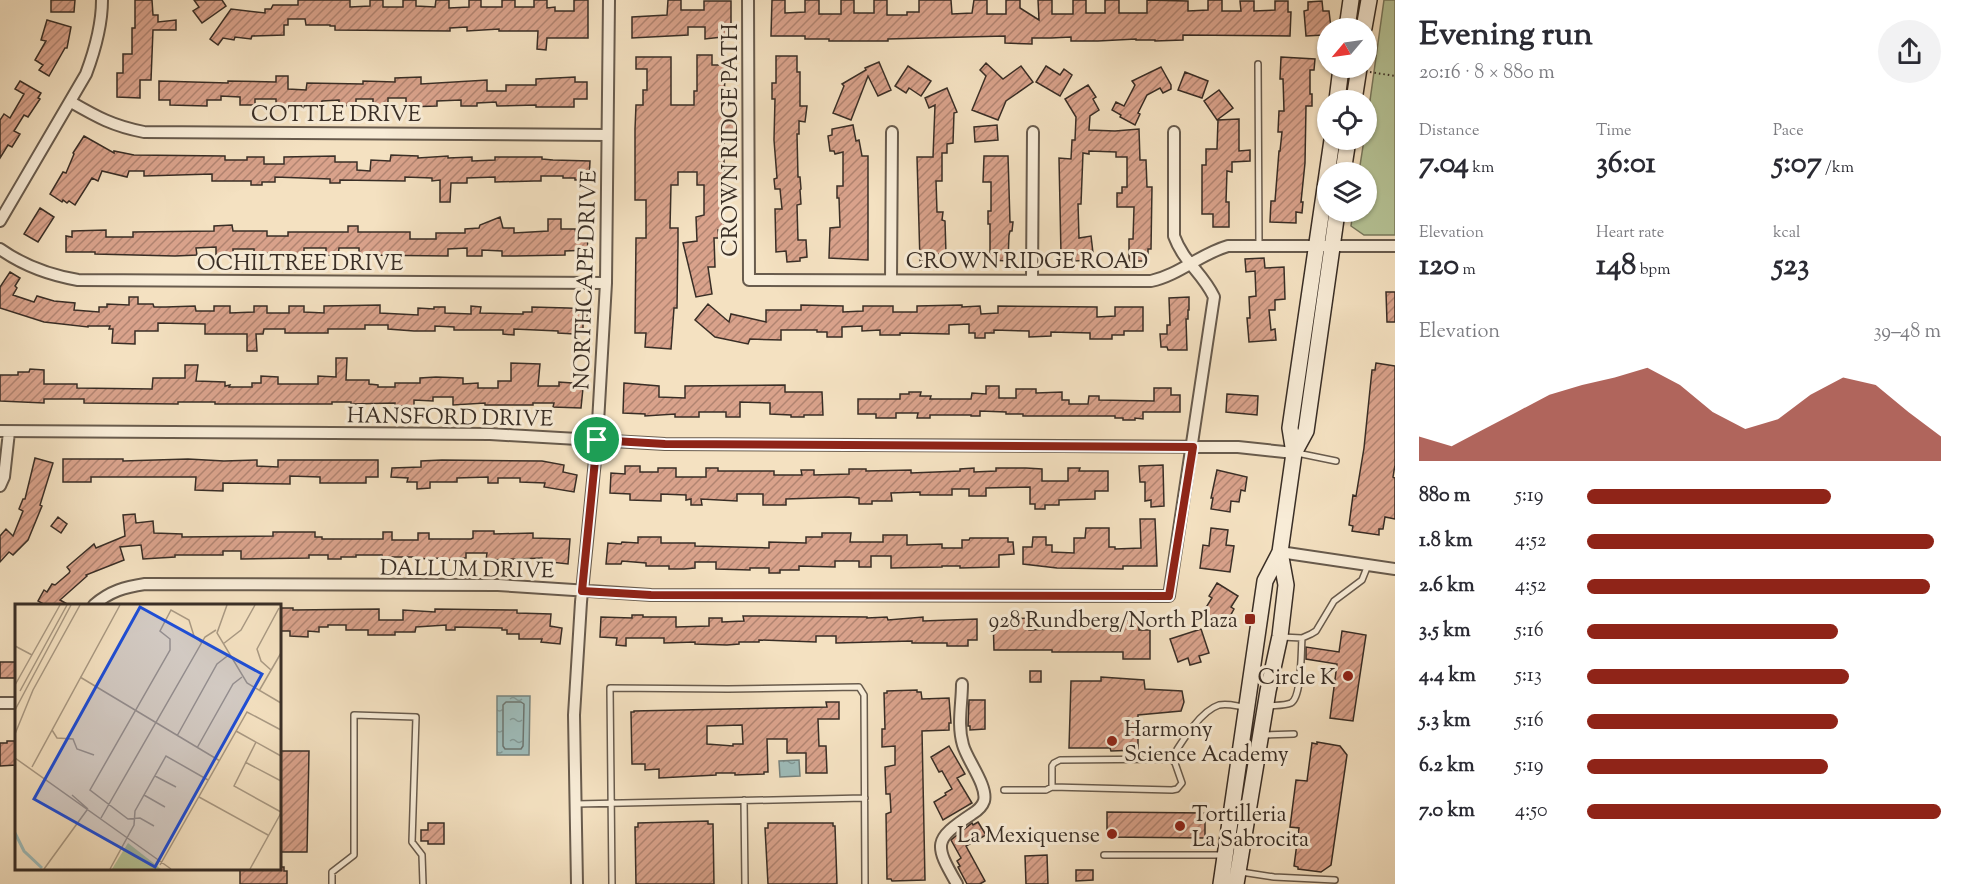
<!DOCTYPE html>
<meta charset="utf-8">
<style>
:root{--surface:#fff;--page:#f2f2f3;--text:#2b2b33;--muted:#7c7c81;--accent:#8f2418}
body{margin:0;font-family:"Sorts Mill Goudy",serif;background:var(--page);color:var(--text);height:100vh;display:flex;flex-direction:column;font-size:22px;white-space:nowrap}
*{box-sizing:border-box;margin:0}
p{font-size:20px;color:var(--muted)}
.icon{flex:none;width:33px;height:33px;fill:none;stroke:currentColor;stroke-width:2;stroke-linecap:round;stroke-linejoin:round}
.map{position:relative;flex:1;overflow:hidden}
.side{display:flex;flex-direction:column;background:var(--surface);width:570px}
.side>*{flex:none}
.needle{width:39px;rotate:241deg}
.buttons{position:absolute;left:1317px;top:18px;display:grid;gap:12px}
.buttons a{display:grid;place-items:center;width:60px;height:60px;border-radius:50%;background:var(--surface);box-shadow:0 2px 4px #0004;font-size:30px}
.pin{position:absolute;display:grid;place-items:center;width:51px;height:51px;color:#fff;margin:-26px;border:3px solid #fff;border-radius:50%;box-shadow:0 2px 6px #0007}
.round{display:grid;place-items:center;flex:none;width:63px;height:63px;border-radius:32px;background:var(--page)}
.headline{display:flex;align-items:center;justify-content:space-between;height:102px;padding:0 24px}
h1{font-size:33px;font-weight:800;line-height:45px}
.metrics{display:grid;grid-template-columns:repeat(3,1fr);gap:9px;height:102px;padding:6px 24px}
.metrics div{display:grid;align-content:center}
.metrics b{font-size:30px;font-weight:800}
.metrics small{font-size:16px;font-weight:400}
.metrics p{font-size:16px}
.chart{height:168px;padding:12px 24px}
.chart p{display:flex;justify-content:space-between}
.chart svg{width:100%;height:108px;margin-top:6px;fill:var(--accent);opacity:.7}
ul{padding:0 24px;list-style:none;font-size:20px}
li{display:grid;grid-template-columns:96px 72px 1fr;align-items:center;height:45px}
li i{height:15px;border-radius:8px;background:var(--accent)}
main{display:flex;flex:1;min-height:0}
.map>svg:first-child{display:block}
.green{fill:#b6c497;stroke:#78795e;stroke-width:1.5}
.water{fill:url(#water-ripples);stroke:#76837f;stroke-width:1.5}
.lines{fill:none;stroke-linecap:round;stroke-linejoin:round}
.shore{stroke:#6c7570;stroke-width:1.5}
.building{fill:url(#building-hatch);stroke:#392e26;stroke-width:1.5;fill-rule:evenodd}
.service-casing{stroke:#685b4d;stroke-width:8}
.minor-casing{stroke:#685b4d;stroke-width:14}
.secondary-casing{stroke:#392e26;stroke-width:18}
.path{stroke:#392e26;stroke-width:2;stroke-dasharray:1.5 3;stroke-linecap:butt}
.service{stroke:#f8ecd7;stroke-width:5}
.minor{stroke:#f8ecd7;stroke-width:10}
.secondary{stroke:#f8ecd7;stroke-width:15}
.route-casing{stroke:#fff;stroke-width:12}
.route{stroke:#8f2418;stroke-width:8}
.poi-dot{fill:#8f2418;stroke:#f8ecd7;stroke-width:2}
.labels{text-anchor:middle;stroke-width:6;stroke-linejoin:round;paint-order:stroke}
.street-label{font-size:22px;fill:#392e26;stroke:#f8ecd7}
.poi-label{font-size:22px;fill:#392e26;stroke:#f8ecd7;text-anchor:end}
.inset-river{fill:none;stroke:#9ebcba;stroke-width:3}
.inset-road{fill:none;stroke:#a99983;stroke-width:1.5}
.view{fill:#1d4ed8;fill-opacity:0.15;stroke:#1d4ed8;stroke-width:3}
.inset-edge{fill:none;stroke:#392e26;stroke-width:3}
</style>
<main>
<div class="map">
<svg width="1395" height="884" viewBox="0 0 1395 884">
<defs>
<pattern id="water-ripples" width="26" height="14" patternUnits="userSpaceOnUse" patternTransform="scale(1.5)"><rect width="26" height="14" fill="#9ebcba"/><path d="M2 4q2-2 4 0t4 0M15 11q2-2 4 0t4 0" fill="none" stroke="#829997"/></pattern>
<pattern id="building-hatch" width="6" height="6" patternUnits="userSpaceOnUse" patternTransform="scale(1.5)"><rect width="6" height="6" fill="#d9a28b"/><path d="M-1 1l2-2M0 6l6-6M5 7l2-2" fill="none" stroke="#b18471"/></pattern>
</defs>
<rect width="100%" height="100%" fill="#f4e1c1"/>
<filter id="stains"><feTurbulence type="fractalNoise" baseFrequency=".00333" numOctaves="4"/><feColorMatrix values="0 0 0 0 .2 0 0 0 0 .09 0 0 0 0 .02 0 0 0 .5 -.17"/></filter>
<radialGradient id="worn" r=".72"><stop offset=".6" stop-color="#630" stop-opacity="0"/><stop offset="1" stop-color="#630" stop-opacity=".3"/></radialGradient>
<path class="green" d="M1384,0H1395V235H1364L1351,226L1353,212H1366V172H1359L1364,140H1366L1367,122Z"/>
<path class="water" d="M497,696H530L529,755H497Z
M799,760L800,776L780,777L779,761Z"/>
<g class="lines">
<path class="shore" d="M506,702H521L524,704L523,746L521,749H505L503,746V705Z"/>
</g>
<path class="building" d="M51,0H75L74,12H51Z
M135,0H152L153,15H158V22L176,20V30H153L151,80H140V98L117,97V73H123V54H132V28H135Z
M194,0H222L226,6L202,23L193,11L199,7Z
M298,0H350V7L370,6V0H383V7H403V0H416V6L435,7L436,0H449V8L469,7V0H481V7H502V0H515V7H534V0H547V8L555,7V11H574V0H588V38H547L546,50L537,49L538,31H499V29L467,31V27L450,28V31L335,30V26H330V25H306L305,19H288V25H284V35L252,36L251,39L235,37L234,40L223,38L218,45L210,39L231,9L265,13V9H271L273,5H298Z
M668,0H681V10H704V1H731V36L705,39V27H688V35L632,38V17L667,15Z
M772,0H785V13L805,12V0H819V14H841V0H854V13H874V0H887V15H907V12H919V0H951L952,14L972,13L974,0H987V14H1006V0H1020V8L1039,20L1038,0H1052V14H1073V0H1086V13H1105V0H1119V13H1147V0L1188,1V11L1208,10V0H1222V11H1241L1240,1H1254V11L1275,10V1H1288V12H1291L1290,36L1183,35V40L1155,41V40H1136V39L1098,41H1071V37L1051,38H1032V44L1005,43V36L888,39V41H829V39H805V36H771Z
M1322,1L1323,11H1329L1331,28L1324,31V35L1306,36L1304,11L1308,10V2Z
M47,20L71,27L67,48H65L49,76L39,70L43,65L35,60L46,41L41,40Z
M697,55H712V65H725L724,120L735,119V132H724V230H718L719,238H714L715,267H708L712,294L696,297L683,243L697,241L696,217L704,215V185H697V172H678V185H671L670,228H678V243L677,308H674L671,349L645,347L646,333H635L636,238H646V200H635V129L636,105H643V90H647V69H636V57H671V105H694V91H697Z
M776,56H797V72H800V106H807L805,122L799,121V134H797L798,177H800L801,189L800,190L801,204L797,205L798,240H806L807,257L800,258V261L787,262L786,251L776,252L775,209H782L780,189H775L774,179L777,178L774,140L775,99H772V83H776Z
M1281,57L1315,59L1314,70H1310V94H1312V106H1306L1305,163L1301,202H1303L1302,213L1296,212V223L1270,222L1271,201H1275L1279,151H1280L1282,132H1278L1279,111H1284L1283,79H1280Z
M879,62L891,90L878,96L868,76L851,120L833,113L844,86L842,84L866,70L865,68Z
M986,63L1003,79L1021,66L1033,82L1006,101L998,120L972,110L986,76L980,70Z
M908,66L931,81L921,96L909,88L906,93L895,86Z
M1046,66L1060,75L1064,69L1072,75L1060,96L1036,82Z
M1161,67L1171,85V89L1163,93L1160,88L1147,95L1138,113L1140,114L1135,125L1120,117L1121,115L1112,110L1116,102L1124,106L1135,85L1132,81Z
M1185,72L1208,81L1202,98L1178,90Z
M276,76H288V89L306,90L307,83L363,84V81L395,82V78L421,77V84L487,80V91H506V85H536V79L575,77V82H587V99H574V107H536V105L497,106L496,102L477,103V106H461V100L437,101V106L406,107V98H388V106H373V99H356V105L339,106V100L322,101L321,106H276V99H255V105H240V97L221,96V100H207V106L170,105V100H159V81L228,83V81L276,82Z
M20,81L41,93L38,98L40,99L28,117L24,115L14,131L20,134L12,147L8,145L0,158V120L4,114L10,118L24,94L15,89Z
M1088,85L1096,97L1093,99L1099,110L1090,116L1089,130L1115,131L1139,129L1140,160H1146L1147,187H1152L1151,249H1148V261H1129V239H1133L1134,207H1117V193H1122V187H1127V157H1116V152L1089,151V154L1083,153L1081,204H1078L1079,238L1091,236L1093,253L1088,254L1089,260L1075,261L1074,253L1061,254L1059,158L1071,159L1072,140H1075L1076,117L1065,99Z
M947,88L957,112L954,113L953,143L947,144V153H942V181H936L937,212H943L942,220L945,221L946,254H939V260L920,261L917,157H933L935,105L929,108L925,98Z
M1219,90L1233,108L1217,120L1204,101Z
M1239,119V151L1250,150V161L1232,162V172L1227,171L1226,202H1229V227H1213V214H1202V165H1206V149H1217L1218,120Z
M853,125L856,141L859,140L862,156H868V260L829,258L830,228L840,227L839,198H837V186H843V152L835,154L834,151H830L828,136L832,135V129Z
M997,125L998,140L975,142L974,127Z
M84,136L114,153V151L134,155L225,156V160H247V157H264V164H284V157L335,156V162H357V170L370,171L371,160L390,161L391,155L418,156V158L448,156V158L472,157V161L495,160V157H542V159L553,160L590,161L589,180H575V178H563V176H541V181H534L495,182V177L467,178V183H451L450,202H440V180L432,181V178L405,177V181L340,180V183H330V179L275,177V182H262V185H251V181H212V174L144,176V171H129L127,177L102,171L98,181L92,178L75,205L69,201L67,203L63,200L62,202L50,194L63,172L66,173L74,154L73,153Z
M984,156H1008L1010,222H1013L1012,231H1010L1009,235L1008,261L990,260V224H988V211H991V182H983Z
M40,208L54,217L38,242L24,234Z
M500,217L503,228H514V233L548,231V219H561V229H575L577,237L587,236L588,250L565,251V255L515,256H502V251L482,250V256H467V248L448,249V256L359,255V248H339L338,256L326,255V248H304V255L267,253V255H254V249H233V255H216V247L196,248L197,255L175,256L95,254V252H66V236L72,237V231L106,230V237H133V232L214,231V226L232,225L233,231H267V236H288V232H348V226H358V232H410V239H436V233H465V229L479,228L480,225Z
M1264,258L1265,268L1284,267L1285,299L1275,300V310H1269L1271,330L1275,329L1276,340L1249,342L1247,318H1250L1249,297L1256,296L1255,271L1246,272L1245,259Z
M10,272L20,278L15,286L17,288L13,295L34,302L37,296L54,301L75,303L74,310L99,312V307H107V304L129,305V297H138V304H153L154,307H166L195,306L196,311H214V306H230V313L254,312V306H267V313H289V306H304V312L324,313V306L380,305V313L418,315V308L434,309V307H445V313L471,314V306L481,307L480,313L523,314V312H532V307L568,308L587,309V323H583V329H574V334L558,333V331L514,329V335L503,334V330H454V327L435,326V331H414L388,329V325H365V329H328V333H285V329H264L263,334H256L257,351H247V334H205V324L158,323V331H135V344L112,343L113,329H109L110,326H88V327L44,322L0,308V287Z
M1386,292H1395V322H1387Z
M1189,297V310H1188V319H1186L1187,350H1168L1167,347H1161L1160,334H1167V325H1170L1169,298Z
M708,304L729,322L731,314L766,322V310H801V305L843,306V312L863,311V306H893V312H917V306L962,305V307L980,306L981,314L998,313V306L1097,307V317L1115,316V307H1143V331H1124V335H1112V339H1090V333L1051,332V336L1029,337V331L994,330V333H985V338H975V333H969V324L949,325V334L900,333V335H880V330L862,331V326L842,327V337H827V332H817V330H781V340L750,339L748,344L715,337L695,320Z
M336,358H347L346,380H369V384L378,385V387H395V383H420V378L436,377L463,378V384L478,383V388H498V381H511V363L540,364L538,386H559V382L572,383V387L583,388L581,408L553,407L554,403H533V405H485V403L453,405V397H433V401L414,400V406H395V403L351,404V402H332V404H215V402H178V404L84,403V399H44V403L0,401V375H18V372H29L30,369L44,370V384H77V388L152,389L153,378H185V365H198L196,381L225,382V386L230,385L229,387H252V383H261V376L278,377V384H318V376L336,377Z
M1376,363L1395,366V465L1393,477L1395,478V519L1385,517L1383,529H1379V535L1352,531L1353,526L1349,525L1353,495L1356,496L1364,448L1372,370H1375Z
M624,383L659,386V397L685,398V386L785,385V392H822L823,415H804V417H791V415L770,414V403L740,402V417H726V412H699V417H675V414L645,416V414L623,413Z
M986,386H999V398H1016V389H1036V393L1062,392V400H1069V404H1088L1089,396H1099V400L1154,401V388H1171V395H1180V412H1143V419L1135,418V420H1123V418H1115V416H1023V414H1006V412L980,411V416H971V415H930V418H917L918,413H896V418H876V414H858V399H900V394H909V392H921L920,396H931L930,399H971L972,393L986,394Z
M1227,394L1258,396L1257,415L1226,412Z
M35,458L53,463L40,505L42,506L28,540L13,555L9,552L0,562V536L6,529L13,536L23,511L19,509L23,499H25Z
M63,459H123V461L188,459L224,461L257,460V466L278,467V460H378V477H366V483H320V477L290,476V484L223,483V491L195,490L196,477H91V482H63Z
M442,460L542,461L564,465L563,472L577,475L574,492L544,487L545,483L520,482V478H498V483H488V477L457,478V482H430V488L417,489V482H407L408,478L391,477L392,468L421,467V461Z
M1163,465L1164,506L1151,507V500L1145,501V482H1140L1139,466Z
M625,466H640V472H658V468H676V477H706V468H718V471H774V475H802L801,470H814V475L849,474V469H866V471L911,470V473L960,471V469L974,468V472L996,471V468H1026L1042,469V481H1068V468H1080L1079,471H1108V491H1095V499L1059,500V505H1045V509H1035V504H1030V487L986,488V496H969V489H952V495H920V492L891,493L892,501H872V504H859V498L849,497L786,499V505H763V494H737V501L701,499L702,505H691V499L686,500V495L661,494V501L630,500V494L610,493L611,473L625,474Z
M1217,470L1247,477L1245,491L1241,490L1239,502L1231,501L1230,512L1211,509L1213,498H1211Z
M135,514L136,523L153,521L154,533L182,534V537L273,536V532H315V537H322V539H383V532H392V540H418V533H429V539H471L473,538V531H494V534L533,533V538L570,539L568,564L542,561V558L486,560L487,553H466V558H461V560H445V558L416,559L415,557H392V560H382V555H356V557H341V559H328V555H309V558L241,559V551H223V555H175V557L143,559L141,545L120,547L124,560L86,575L87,576L60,600L69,605H45L38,601L44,590L47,592L52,584L55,585L69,573L70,571L67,567L94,544L96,548L125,536L123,515Z
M58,517L67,524L61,533L51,526Z
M1140,519H1155L1157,566H1123V569L1057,568L1023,564V547H1032L1033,537H1046V545H1052V552L1074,553V538H1085L1086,528H1109V547H1115V549L1141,548Z
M1211,528L1228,530L1226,545L1234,546L1230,572L1200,568L1203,545L1209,546Z
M822,533H851L850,542H883V535H907V545L942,544V548H962V540H969L970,538H1008V542H1013L1014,554L999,555V567L960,568V566H942V567L891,568V556H871V567H859V561H835V567L799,566V570H780V573H769V568H750V570L716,569V562H695V568L684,569H669V566H646V563L622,561L621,564H606L608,543L621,544L622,542L638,543V537H661V543H695V546L769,548V542L806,543V537H822Z
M1217,583L1238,596L1231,607L1234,609L1229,618L1226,615L1218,628L1200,617L1212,598L1209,596Z
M279,608H293V610L379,609V620H403V610L435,612V609L517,610V613L551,614L550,626L562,628L560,644L541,642L542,639H519V634H507V630H502V628L455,627V630H446V625L416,627L415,632H395V635H368V630H346V625H328V627H319V632L308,631V637L290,636V631H279Z
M632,615H643V617H676V627L709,626V618H722V622L744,621L743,616H758L867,617V618L887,617L888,620L923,617V621L977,619V640H968V646H947V643H912V641L836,643V636H816V642L759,640V642H739V644L727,645L695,644V642L664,643V638H626V646L616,645L617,638L600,637L601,617L632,618Z
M1011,617V619L1028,618L1029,630L1052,629L1051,620L1064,619L1065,628L1089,627L1088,622L1139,620V630H1150V659H1123V652H1052V650H994L993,618Z
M1201,629L1209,653L1199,656L1201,662L1190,665L1188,658L1178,662L1170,639Z
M1342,631L1366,635L1353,721L1330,718L1337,664L1306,659V647L1339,652Z
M0,662H16V678H0Z
M1030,671H1041V682H1030Z
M1101,677L1144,680L1145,689L1182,691L1184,702L1181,711L1138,715V750L1111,751L1110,748H1069L1071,681H1101Z
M917,690V692H921L922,699L949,698L951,723H949V730L922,731L925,880L892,881L891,879H887L886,814L891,812L890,794H886L885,767L895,765V746L882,747V729H885L884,693H887V691Z
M969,700H985V729L970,730V726H968Z
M826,702H839V719H818L819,746H826L827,773H806V753H787V739H767L768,772H764V774L735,775V773H716V775L659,778V769L645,770V764H632L631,712H634V711L827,707ZM742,725L743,744H733V746L707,744V726Z
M7,741H16V765L0,766V743H7Z
M1317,742L1340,746L1347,755L1331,865L1321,872L1298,869V867L1294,866L1299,828L1290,827L1296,780L1307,781L1312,743L1317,744Z
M949,746L965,774L957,778L972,803L943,820L934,802L946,795L945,793L952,789L942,771L939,772L931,757Z
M279,751H309L307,852H279Z
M1107,812L1205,813V838L1107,837Z
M708,821V824H713L714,884H636L635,827H638V823Z
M978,822L986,835L966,846L985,881L980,884H967L958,867L960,866L957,861L961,858L951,840L972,823L973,825Z
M428,823H444V844H428V841H421V830H428Z
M768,823H833V826H835L837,884H768L765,828H768Z
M1047,855L1048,884H1026L1025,856Z
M240,867H284V871H287V884H240Z
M1076,870H1093V880L1076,881Z"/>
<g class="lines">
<g class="service-casing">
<path id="service" d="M1258,64L1259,245
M1297,453L1336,461
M1282,637L1302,638L1311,634L1316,631L1334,601L1362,580L1368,565
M1267,706C1274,705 1284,706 1291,703C1302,697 1301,650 1302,638
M1263,735L1294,734
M1052,787V766L1054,763L1060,760L1171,759
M1004,790H1046L1052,787L1172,790L1177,789L1182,783L1175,763L1171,759C1181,743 1200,711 1219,705C1228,703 1236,706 1244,707
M744,800L745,884
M576,804L865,798
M1104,855H1224
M1241,872L1274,877L1335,880
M332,884V872L354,855V715L416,717L412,842L422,855L423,884
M612,884L610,688L728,689L859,687L864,695L865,884"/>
</g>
<g class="minor-casing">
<path id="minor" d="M748,0L749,280L1151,281C1179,275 1200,254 1228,246H1395
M71,102C97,117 113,126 144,132L607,135
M0,221L86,74C95,50 102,26 102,0
M0,249C24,266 49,275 78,280L606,283
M891,280L892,132
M1032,281L1033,132
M0,431L490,434L665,444L1238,447L1294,453
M0,486L4,477L9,432
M1280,552L1395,569
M94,605C110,591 125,587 145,584L498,585L651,595L1169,596L1214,297C1202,272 1184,263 1174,236V132
M0,703H16
M577,884L574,715L581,602L597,440L606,283L609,0
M957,884C934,844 933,840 972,814C977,811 982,807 984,801C988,786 967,760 963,745C957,725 962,704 962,684"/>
</g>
<g class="secondary-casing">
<path id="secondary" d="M1347,28L1351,0
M1364,28L1369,0
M1337,100L1341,68
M1354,100L1359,68
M1343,172L1348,140
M1294,453L1306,431L1337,212
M1221,884L1265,581L1280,552
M1236,884L1268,691L1280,636L1286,585L1280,552L1294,453L1290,428L1332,140"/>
</g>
<path class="path" d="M1370,72L1395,76"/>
<use href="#service" class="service"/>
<use href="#minor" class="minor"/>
<use href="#secondary" class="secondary"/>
</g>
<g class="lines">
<g class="route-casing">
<path id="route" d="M597,440L665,444L1193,447L1169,596L651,595L582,591Z"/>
</g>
<use href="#route" class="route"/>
</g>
<g class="poi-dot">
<rect x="1244" y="613" width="12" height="12" rx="3"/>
<circle cx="1348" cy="676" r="6"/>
<circle cx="1112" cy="741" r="6"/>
<circle cx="1180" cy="826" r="6"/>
<circle cx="1112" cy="834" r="6"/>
</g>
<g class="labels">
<g class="street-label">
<text x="336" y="121">COTTLE DRIVE</text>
<text transform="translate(729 140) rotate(-90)" y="8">CROWN RIDGE PATH</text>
<text x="1027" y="268">CROWN RIDGE ROAD</text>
<text x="300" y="270">OCHILTREE DRIVE</text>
<text transform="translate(584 280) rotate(-88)" y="8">NORTHCAPE DRIVE</text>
<text transform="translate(450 416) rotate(1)" y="8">HANSFORD DRIVE</text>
<text transform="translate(467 568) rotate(1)" y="8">DALLUM DRIVE</text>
</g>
<g class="poi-label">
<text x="1238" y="627">928 Rundberg/North Plaza</text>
<text x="1336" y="684">Circle K</text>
<text x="1124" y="736" text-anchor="start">Harmony<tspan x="1124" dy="25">Science Academy</tspan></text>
<text x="1192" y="821" text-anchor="start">Tortilleria<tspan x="1192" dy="25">La Sabrocita</tspan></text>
<text x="1100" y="842">La Mexiquense</text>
</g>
</g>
<g transform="translate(15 604)">
<rect width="266" height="266" fill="#f4e1c1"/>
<path d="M113,239L146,265H97Z" fill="#b6c497"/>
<path class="inset-river" d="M0,229L9,247L27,264"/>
<path class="inset-road" d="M212,1L202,29L232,79L266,99M208,40L226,26L240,1M0,42L17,51M256,66L246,57L242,45L264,4M65,73L205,157M0,81L45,1M5,87L52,1M244,87L266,49M0,106L56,1M37,126L42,134L58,135L62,145L79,151M221,127L266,152M0,130L18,86L65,1M162,132L202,60L215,50M241,138L219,182L266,208M182,144L218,80L227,73M0,154L156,265M230,158L266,177M17,163L105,1M140,172L161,183M57,191L73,205M129,191L150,203M184,193L253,231M86,214L190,33L201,26M139,222L125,214L113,215L75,186L155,46V35L145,27L156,6L174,16L179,32L187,39M145,261L232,108L266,126M29,265L72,206M95,265L119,221L120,207L151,152L193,176M235,265L266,209"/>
<path class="view" d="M125,3L247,70L140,263L19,195Z"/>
<rect width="266" height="266" class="inset-edge"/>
</g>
<rect width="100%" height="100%" filter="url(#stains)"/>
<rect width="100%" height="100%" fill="url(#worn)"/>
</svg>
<div class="buttons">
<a><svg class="needle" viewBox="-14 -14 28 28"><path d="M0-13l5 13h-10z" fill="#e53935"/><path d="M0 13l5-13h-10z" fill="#7c7c81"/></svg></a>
<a><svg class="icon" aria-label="locate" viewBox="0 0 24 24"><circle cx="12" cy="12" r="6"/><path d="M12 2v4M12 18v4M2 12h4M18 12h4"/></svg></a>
<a><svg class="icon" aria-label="layers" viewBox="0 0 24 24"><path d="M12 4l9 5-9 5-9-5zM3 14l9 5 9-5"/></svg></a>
</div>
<div class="pin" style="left:597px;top:440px;background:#1e9e55"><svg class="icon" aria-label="arrive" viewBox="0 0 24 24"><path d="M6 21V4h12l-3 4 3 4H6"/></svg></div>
</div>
<section class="side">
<div class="headline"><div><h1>Evening run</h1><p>20:16 · 8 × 880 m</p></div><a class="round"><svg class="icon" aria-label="share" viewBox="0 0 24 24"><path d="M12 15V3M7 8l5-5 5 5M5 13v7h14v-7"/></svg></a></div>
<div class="metrics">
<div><p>Distance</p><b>7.04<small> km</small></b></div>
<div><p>Time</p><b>36:01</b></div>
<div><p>Pace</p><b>5:07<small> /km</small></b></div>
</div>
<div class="metrics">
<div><p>Elevation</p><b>120<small> m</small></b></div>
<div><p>Heart rate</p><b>148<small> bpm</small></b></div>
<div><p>kcal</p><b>523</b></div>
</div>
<div class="chart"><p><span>Elevation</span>39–48 m</p>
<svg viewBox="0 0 160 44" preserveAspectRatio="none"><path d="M0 44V34L10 38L20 31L30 24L40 17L50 13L60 10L70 6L80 13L90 24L100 31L110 27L120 17L130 10L140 13L150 24L160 34V44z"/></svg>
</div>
<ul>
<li><b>880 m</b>5:19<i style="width:69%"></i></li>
<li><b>1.8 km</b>4:52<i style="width:98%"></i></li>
<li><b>2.6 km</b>4:52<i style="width:97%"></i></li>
<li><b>3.5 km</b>5:16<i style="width:71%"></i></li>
<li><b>4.4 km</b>5:13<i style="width:74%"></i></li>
<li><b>5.3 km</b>5:16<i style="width:71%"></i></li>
<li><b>6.2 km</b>5:19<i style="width:68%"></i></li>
<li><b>7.0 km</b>4:50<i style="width:100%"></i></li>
</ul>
</section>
</main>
